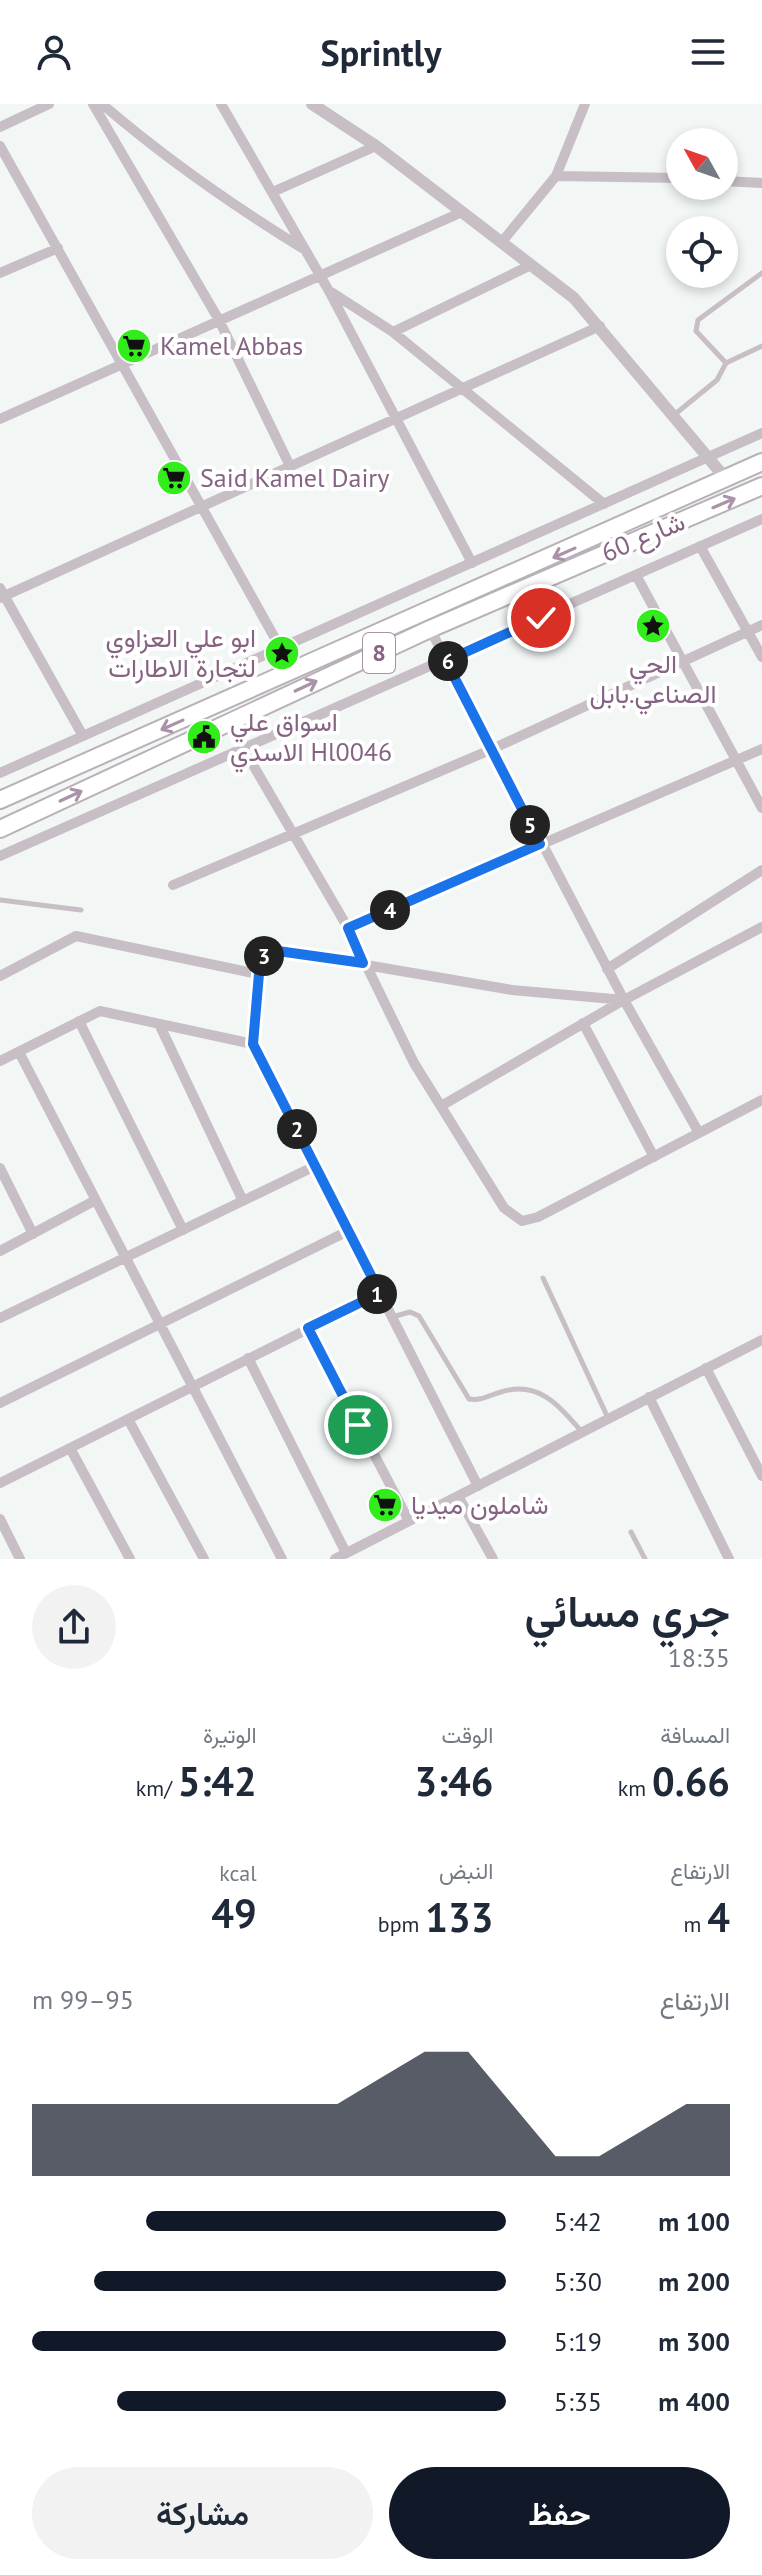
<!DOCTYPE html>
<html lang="ar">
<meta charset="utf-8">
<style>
:root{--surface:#fff;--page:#f2f2f3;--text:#1f2937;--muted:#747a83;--accent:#111827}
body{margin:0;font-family:"PT Sans",Vazirmatn,sans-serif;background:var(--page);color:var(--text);direction:rtl;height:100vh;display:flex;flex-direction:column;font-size:30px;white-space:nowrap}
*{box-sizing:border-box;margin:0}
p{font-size:26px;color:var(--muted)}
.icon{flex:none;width:44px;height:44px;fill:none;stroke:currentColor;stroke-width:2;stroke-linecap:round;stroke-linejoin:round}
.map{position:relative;height:1455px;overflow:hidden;direction:ltr}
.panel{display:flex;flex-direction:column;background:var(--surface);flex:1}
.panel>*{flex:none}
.needle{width:52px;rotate:310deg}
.buttons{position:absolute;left:666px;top:24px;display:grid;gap:16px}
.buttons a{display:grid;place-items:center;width:72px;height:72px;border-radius:50%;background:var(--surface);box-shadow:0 4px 12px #0003;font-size:40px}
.pin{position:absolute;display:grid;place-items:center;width:68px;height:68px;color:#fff;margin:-34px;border:4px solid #fff;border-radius:50%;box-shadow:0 2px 8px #0007}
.km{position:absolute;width:40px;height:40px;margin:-20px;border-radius:50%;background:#222;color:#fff;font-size:22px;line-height:40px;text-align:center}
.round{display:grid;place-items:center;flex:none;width:84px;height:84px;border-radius:42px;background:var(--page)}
.overview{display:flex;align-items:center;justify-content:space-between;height:136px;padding:0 32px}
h1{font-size:44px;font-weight:600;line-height:60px}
.stats{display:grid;grid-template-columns:repeat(3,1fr);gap:12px;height:136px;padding:8px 32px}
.stats div{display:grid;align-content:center}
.stats b{font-size:40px;font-weight:600}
.stats small{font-size:22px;font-weight:400}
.stats p{font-size:22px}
.chart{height:224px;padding:16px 32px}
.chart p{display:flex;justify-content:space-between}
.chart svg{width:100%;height:144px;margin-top:8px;fill:var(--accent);opacity:.7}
.primary-button{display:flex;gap:16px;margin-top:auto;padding:16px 32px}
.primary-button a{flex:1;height:92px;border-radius:48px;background:var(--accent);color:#fff;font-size:32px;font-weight:600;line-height:92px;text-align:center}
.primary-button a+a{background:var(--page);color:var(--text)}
ul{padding:0 32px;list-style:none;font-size:26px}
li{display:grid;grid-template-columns:128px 96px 1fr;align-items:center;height:60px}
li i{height:20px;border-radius:10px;background:var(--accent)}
header{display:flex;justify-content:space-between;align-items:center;height:104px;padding:0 32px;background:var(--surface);font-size:36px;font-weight:600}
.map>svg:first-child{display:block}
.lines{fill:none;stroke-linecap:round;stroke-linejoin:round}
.trunk-casing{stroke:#b9b1b9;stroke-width:20}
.service{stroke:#c7bec6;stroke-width:5}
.minor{stroke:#c7bec6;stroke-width:10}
.tertiary{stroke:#c7bec6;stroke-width:12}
.trunk{stroke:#fff;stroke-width:16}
.oneway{stroke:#aa92a8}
.route-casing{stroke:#fff;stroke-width:16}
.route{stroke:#1a73e8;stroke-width:10}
.labels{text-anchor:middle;stroke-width:8;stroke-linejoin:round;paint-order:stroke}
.shield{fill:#fff;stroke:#aa92a8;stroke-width:2}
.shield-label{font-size:24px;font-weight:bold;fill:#856382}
.poi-label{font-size:26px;fill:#856382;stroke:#fff;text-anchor:start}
.street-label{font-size:26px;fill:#856382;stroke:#fff}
</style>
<header><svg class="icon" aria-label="menu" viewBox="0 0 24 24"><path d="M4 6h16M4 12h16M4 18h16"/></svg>Sprintly<svg class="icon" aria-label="person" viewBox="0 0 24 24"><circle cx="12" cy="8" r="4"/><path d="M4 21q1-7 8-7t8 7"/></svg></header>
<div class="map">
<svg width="762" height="1455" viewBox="0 0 762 1455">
<rect width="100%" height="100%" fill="#f2f6f5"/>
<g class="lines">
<g class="trunk-casing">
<path id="trunk" d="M0,696L762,358
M0,725L430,525L762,382"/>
</g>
<path class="service" d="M726,259L696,227L698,216L762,169
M674,311L717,276L726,259L762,242
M0,796L81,806
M543,1174L608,1314
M392,1213L410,1208L419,1212L469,1295C482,1297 489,1291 501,1288C539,1276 559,1302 582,1328
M631,1428L645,1455"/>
<path class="minor" d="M93,0L219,216L290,362
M102,0C165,54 232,101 302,144
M221,0L329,187L472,459
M0,23L49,0
M0,42L281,545
M556,72L680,74
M724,77L762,79
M275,87L376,42
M501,139L556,72L585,0
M0,169L58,144
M331,188L393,228L604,400
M393,228L531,161
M0,315L462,108
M700,442L762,553
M636,471L762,704
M0,484L83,632
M0,494L600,222
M430,525L624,896L699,1029
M228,618L348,824L414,959L504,1104L522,1117L538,1113L762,996
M0,669L762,329
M0,752L762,415
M173,781L490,646L762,521
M348,824L762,645
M607,865L762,766
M0,872L76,832L258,870
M79,917L183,1126
M583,919L654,1053
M160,922L243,1097
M19,948L282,1455
M0,957L100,907L253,940
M441,1002L622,897
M0,1064L33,1130
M0,1147L94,1097
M0,1214L315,1062
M308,1224L409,1417
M248,1254L346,1449
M706,1264L762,1372
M649,1293L729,1455
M0,1299L348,1127
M128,1315L204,1455
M70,1344L130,1455
M0,1379L380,1189
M478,1382L253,940L260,858L267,849L284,847L512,886L624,896L762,823
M458,1392L493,1455
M0,1415L20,1455
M335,1455L762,1236"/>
<path class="tertiary" d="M312,0L376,42L574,194L726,375"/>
<use href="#trunk" class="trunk"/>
</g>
<defs><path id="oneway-shaft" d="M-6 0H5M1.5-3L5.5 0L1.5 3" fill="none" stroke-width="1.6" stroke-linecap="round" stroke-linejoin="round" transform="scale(2)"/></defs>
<g class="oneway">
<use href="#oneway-shaft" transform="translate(724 399) rotate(-23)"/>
<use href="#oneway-shaft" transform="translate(564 449) rotate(156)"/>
<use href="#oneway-shaft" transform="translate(306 582) rotate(-25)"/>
<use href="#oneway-shaft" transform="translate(172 621) rotate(156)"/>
<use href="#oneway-shaft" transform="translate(71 692) rotate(-25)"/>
</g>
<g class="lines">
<g class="route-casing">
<path id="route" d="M358,1321L308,1224L380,1189L253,940L260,858L267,849L278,847L363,859L348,824L540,740L446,557L541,514"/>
</g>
<use href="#route" class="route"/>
</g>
<defs>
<g id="supermarket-disc" transform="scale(1.8)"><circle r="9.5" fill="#33ec1c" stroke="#fff"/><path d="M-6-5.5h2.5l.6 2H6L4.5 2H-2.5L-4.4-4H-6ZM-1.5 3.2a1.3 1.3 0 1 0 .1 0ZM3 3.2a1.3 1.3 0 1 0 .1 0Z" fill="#111"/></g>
<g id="sight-disc" transform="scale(1.8)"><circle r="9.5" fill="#33ec1c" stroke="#fff"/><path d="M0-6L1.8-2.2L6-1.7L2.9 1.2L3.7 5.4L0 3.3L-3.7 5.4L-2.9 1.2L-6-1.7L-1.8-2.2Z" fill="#111"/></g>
<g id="civic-disc" transform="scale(1.8)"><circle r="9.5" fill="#33ec1c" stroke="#fff"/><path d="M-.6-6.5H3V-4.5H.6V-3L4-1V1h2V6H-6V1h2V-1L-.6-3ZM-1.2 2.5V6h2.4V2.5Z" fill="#111"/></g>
</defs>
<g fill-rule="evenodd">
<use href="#supermarket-disc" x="134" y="242"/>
<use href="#supermarket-disc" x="174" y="374"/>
<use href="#sight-disc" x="653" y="522"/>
<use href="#sight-disc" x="282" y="549"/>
<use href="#civic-disc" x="204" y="633"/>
<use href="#supermarket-disc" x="385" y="1401"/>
</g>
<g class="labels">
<rect class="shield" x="363" y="529" width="32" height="40" rx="6"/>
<g class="shield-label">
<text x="379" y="557">8</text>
</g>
<g class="poi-label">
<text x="160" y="251">Kamel Abbas</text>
<text x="200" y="383">Said Kamel Dairy</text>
<text x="256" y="543" text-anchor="end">ابو علي العزاوي<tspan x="256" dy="30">لتجارة الاطارات</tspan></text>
<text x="653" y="569" text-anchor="middle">الحي<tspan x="653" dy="30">الصناعي.بابل</tspan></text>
<text x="230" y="627">اسواق علي<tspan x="230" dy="30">الاسدي Hl0046</tspan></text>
<text x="411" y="1410">شاملون ميديا</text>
</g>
<g class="street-label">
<text transform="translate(643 433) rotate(-23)" y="9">شارع 60</text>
</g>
</g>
</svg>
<div class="buttons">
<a><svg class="needle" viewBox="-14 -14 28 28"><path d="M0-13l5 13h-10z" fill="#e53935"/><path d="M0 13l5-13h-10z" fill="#747a83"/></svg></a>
<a><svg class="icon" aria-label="locate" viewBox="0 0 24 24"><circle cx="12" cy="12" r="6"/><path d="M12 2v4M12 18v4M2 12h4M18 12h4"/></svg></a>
</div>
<div class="pin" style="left:358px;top:1321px;background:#1e9e55"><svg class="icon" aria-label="arrive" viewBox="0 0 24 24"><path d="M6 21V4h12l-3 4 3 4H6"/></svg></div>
<div class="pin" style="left:541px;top:514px;background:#d93025"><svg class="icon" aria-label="check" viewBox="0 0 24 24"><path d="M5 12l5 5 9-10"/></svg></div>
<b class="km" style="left:377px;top:1190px">1</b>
<b class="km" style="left:297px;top:1025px">2</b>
<b class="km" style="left:264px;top:852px">3</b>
<b class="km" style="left:390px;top:806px">4</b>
<b class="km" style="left:530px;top:721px">5</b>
<b class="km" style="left:448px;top:557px">6</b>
</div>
<section class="panel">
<div class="overview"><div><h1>جري مسائي</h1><p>18:35</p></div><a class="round"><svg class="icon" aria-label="share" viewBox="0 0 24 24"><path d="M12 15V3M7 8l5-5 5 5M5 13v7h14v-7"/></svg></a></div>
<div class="stats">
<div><p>المسافة</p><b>0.66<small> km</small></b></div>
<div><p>الوقت</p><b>3:46</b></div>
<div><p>الوتيرة</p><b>5:42<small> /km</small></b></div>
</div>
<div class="stats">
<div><p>الارتفاع</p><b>4<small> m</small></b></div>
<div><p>النبض</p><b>133<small> bpm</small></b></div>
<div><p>kcal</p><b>49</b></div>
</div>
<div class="chart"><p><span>الارتفاع</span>95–99 m</p>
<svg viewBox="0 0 160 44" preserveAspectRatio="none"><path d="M0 44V22L10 22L20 22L30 22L40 22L50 22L60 22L70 22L80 14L90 6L100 6L110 22L120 38L130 38L140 30L150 22L160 22V44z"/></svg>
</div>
<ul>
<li><b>100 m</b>5:42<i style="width:76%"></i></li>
<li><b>200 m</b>5:30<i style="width:87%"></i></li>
<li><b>300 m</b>5:19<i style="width:100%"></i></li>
<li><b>400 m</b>5:35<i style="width:82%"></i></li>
</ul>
<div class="primary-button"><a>حفظ</a><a>مشاركة</a></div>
</section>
